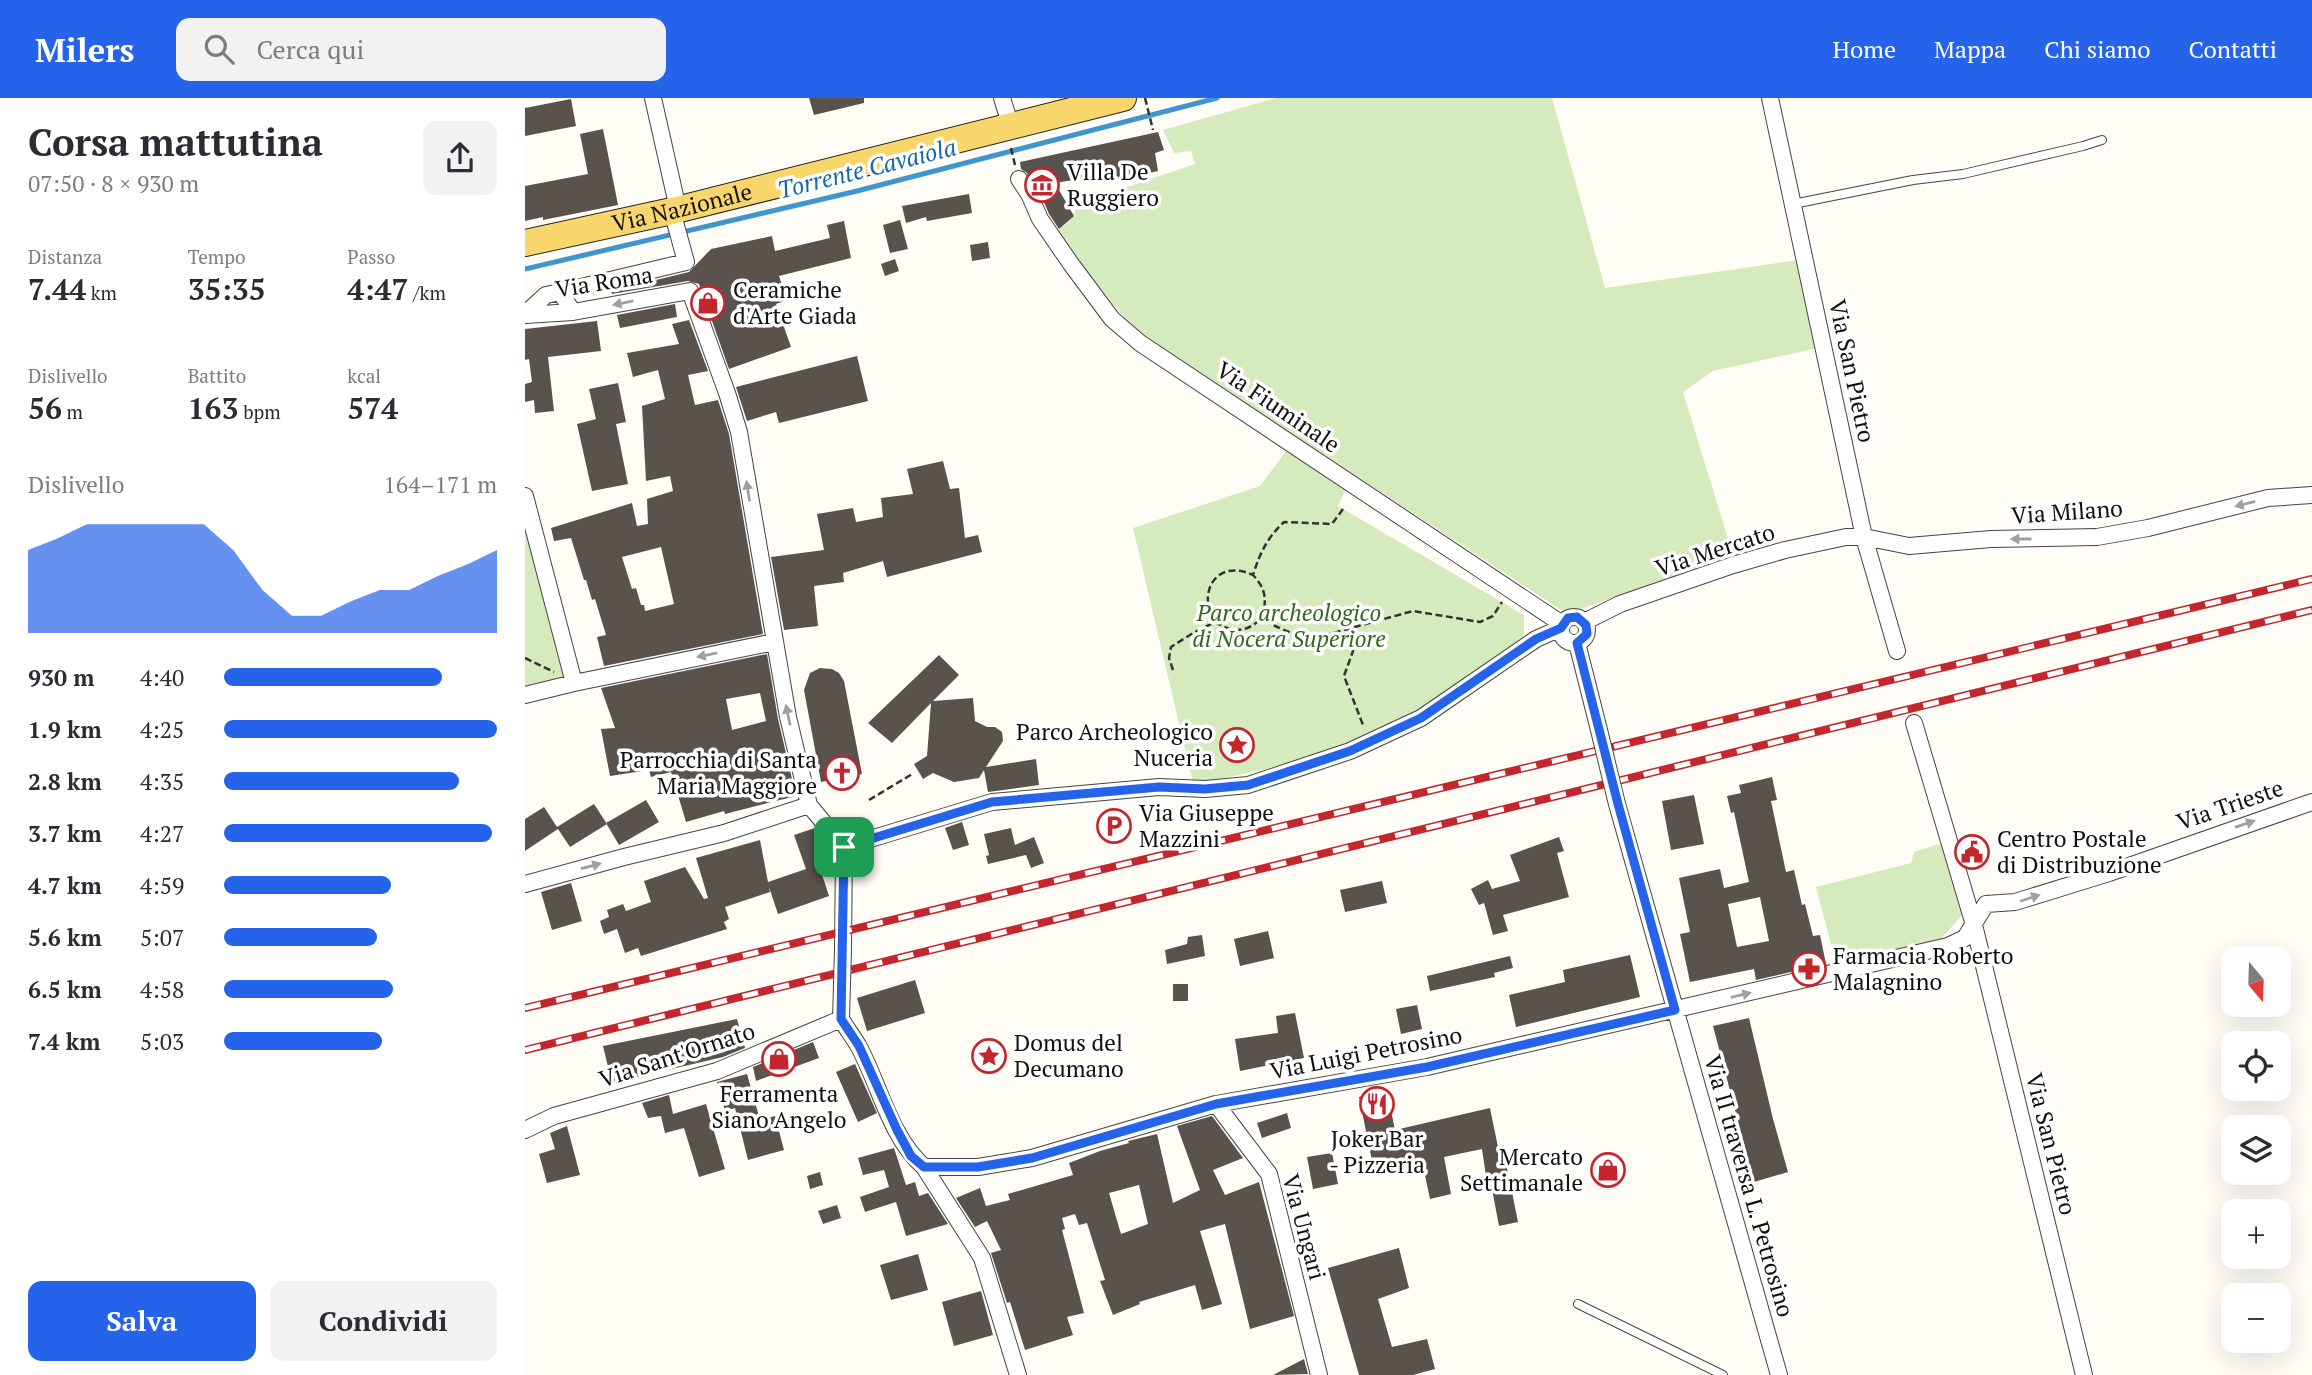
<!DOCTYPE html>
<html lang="it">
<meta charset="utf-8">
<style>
:root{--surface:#fff;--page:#f2f2f3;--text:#2b2b33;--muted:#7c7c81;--accent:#2563eb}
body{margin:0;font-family:"PT Serif",serif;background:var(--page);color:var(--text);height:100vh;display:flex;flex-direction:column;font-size:26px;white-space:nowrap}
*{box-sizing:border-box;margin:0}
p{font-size:23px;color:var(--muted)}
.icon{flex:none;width:38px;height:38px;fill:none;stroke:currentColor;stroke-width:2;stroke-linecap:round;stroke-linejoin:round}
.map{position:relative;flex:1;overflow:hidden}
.side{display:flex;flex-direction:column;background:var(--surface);width:525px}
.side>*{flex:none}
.needle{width:46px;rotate:161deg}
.controls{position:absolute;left:1696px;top:849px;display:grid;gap:14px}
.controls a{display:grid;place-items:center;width:70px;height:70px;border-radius:14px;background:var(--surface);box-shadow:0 7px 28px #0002;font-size:35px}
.pin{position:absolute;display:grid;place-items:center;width:60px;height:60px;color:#fff;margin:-30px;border-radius:14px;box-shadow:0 4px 10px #0006}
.round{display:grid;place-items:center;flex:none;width:74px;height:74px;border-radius:14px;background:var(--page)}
.summary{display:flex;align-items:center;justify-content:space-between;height:119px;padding:0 28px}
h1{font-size:38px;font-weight:800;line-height:52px}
.metrics{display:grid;grid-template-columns:repeat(3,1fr);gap:10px;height:119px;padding:7px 28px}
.metrics div{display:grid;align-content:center}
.metrics b{font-size:30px;font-weight:800}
.metrics small{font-size:19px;font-weight:400}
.metrics p{font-size:19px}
.chart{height:196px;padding:14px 28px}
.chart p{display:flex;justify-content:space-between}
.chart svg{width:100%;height:126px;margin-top:7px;fill:var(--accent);opacity:.7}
.button{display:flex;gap:14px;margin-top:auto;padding:14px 28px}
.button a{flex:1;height:80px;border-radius:14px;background:var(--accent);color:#fff;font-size:28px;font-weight:800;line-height:80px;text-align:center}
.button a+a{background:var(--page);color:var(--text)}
ul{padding:0 28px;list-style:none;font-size:23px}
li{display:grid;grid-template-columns:112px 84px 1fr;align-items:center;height:52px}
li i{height:18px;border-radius:9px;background:var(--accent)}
header{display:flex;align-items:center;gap:42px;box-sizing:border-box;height:98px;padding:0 35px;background:var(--accent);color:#fff}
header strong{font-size:33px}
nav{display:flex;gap:38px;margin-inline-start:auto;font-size:24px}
.search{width:490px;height:63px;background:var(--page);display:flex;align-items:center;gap:18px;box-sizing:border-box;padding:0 24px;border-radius:14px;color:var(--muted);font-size:26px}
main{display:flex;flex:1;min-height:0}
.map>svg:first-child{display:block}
.green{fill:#d5ebbd}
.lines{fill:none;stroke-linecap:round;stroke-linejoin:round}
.stream{stroke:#3f96cf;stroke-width:5}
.building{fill:#5a524d;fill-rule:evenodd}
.service-casing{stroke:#444;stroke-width:10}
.minor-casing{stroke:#444;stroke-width:18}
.primary-casing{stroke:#222;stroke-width:28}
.path{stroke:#333;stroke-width:2.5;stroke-dasharray:7 3.5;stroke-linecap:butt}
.service{stroke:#fff;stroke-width:8}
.minor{stroke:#fff;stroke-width:16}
.primary{stroke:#f9d66b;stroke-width:26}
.rail-casing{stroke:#c4262e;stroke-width:8}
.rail{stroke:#fff;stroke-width:5;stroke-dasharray:16;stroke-linecap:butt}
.minor-bridge-casing{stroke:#444;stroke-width:18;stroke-linecap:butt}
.minor-bridge{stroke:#fff;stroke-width:16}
.oneway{fill:#a0a0a0}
.route-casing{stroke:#fff;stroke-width:14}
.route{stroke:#2563eb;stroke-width:9}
.labels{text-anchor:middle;stroke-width:7;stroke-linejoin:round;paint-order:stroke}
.poi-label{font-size:23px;fill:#111;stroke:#fff;text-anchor:start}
.street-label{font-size:23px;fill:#111;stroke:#fff}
.park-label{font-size:23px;font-style:italic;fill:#2f6b1f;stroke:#fff}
.water-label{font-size:24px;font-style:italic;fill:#1768a6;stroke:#fff}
</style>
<header>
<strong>Milers</strong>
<div class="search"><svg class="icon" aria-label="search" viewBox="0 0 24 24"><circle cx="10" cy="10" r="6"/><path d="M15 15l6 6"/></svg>Cerca qui</div>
<nav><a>Home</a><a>Mappa</a><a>Chi siamo</a><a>Contatti</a></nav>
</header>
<main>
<section class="side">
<div class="summary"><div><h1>Corsa mattutina</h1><p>07:50 · 8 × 930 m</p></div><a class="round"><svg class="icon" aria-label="share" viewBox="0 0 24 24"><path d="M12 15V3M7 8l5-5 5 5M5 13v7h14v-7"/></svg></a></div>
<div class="metrics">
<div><p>Distanza</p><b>7.44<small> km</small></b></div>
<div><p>Tempo</p><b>35:35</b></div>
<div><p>Passo</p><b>4:47<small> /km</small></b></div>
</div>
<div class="metrics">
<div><p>Dislivello</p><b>56<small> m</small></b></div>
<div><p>Battito</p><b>163<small> bpm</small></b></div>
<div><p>kcal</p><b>574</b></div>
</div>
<div class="chart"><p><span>Dislivello</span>164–171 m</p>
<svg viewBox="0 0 160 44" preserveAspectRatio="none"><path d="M0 44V15L10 11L20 6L30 6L40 6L50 6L60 6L70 15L80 29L90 38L100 38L110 33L120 29L130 29L140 24L150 20L160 15V44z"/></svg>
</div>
<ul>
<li><b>930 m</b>4:40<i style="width:80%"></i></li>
<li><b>1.9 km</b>4:25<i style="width:100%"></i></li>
<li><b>2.8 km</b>4:35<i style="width:86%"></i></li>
<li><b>3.7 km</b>4:27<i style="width:98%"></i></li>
<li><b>4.7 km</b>4:59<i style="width:61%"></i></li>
<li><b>5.6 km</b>5:07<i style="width:56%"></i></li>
<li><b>6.5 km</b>4:58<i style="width:62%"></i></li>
<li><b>7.4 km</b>5:03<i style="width:58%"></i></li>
</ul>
<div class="button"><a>Salva</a><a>Condividi</a></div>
</section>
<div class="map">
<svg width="1787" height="1277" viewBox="0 0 1787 1277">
<rect width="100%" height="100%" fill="#fffdf5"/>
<path class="green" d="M751,0H1027L1080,190L1280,161L1293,250L1188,273L1158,294L1208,457L1042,516L611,234L530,135L549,118L552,106L670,66L666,53L649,55L638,32Z
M762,352L821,391L813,408L999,517V538C973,557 948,579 920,596C844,643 756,673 668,685L608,430L735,388Z
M0,418L41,579L0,591Z
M1417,745L1440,809L1437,817L1415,842L1312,870L1291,789L1386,765L1389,754Z"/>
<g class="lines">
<path class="stream" d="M0,171L332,93L692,0"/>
</g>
<path class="building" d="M284,0H339V5L289,17Z
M46,1L51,28L0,38V10Z
M78,31L93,107L18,122V119L0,123V88L63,76L55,36Z
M633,34L639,52L630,55L633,73L593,82L590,75L530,85L549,118L534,131L524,116L513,90L502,75L496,71L495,64Z
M444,96L447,115L402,123L401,119L381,125L377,108Z
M375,122L383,151L365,155L358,127Z
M319,123L326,160L254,178L262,202L251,206L266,249L204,271L174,186L163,183L87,196L86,193L164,174L186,151L247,138L250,153L305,140L302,127Z
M463,144L465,160L447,163L445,147Z
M370,161L374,173L360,178L356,166Z
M150,206L152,219L95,230L92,217Z
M164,222L183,273L163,277L170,307L193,302L204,336L238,536L79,568L72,539L81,537L70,501L67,502L61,482H59L46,440L29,443L26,430L107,405L112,428L123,426L122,401L148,393L145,378L121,383L117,308L140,301L133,272L108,279L102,255L154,246L147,226ZM136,449L149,506L120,513L119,507H116L111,490L107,491L97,459Z
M72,223L76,253L23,259L29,313L10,315L9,302L0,304V286L7,284L4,261L0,262V231Z
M332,258L343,303L254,325L251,314L222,323L211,289Z
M93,285L101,324L91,326L103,386L67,393L52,326L71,321L64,291Z
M418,363L425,391L434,390L440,440L453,437L457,454L362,479L358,463L318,475L319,484L289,488L293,528L259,532L246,459L299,452L292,416L328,410L331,424L358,419L356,400L388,396L382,371Z
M242,556L253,621L271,698L200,716L199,713L161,724L146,674L126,679L124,672L85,678L76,631L90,630L76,590ZM235,595L241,623L207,632L201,601Z
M414,557L434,577L408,603L448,600L450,623L462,629H470L477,634L478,643L461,669L511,661L514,687L463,694L459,672L454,680L429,684L408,675L398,681L389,666L402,658L406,605L367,645L343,625Z
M295,570L307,571L314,575L319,583L337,676L296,684L279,592L285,575Z
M1247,679L1252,702L1246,703L1261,774L1269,772L1277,807L1280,806L1288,838L1295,837L1301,866L1231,882L1229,871L1165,884L1155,836L1165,834L1154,780L1195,771L1199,790L1224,784L1209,714L1206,715L1202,698L1216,695L1214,687ZM1235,799L1244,843L1212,849L1203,806Z
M1169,697L1179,746L1146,752L1137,703Z
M121,702L134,724L94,747L81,725Z
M69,706L82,726L45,749L33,731L0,753V721L19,709L32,729Z
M437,724L444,747L428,752L420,730Z
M290,730L308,753L292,761L304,798L253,816L244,789L245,794L200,809L204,821L199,824L202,831L116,858L113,850L100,855L92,831L79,836L75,823L84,819L82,812L98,806L101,813L126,804L119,783L160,769L179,801L183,800L171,760L235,742L243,784L281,771L269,737Z
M486,730L490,747L509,739L519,765L506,770L501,757L463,766L461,758L464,757L459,736Z
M1034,739L1039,753L1032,755L1044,799L978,817L983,833L968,837L959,805L954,807L946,791L963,782L967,791L995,783L985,757Z
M857,783L862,805L820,814L815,792Z
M46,785L57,823L27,832L16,794Z
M743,833L749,860L715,868L709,841Z
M677,837L680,858L642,866L640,852L662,846L663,839Z
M1105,857L1115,899L991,929L984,897L1040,884L1038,872Z
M985,858L988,870L969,875L970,879L905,893L902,878Z
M390,882L400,915L342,933L332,900Z
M648,886H663V903H648Z
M892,907L897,931L876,936L871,911Z
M770,915L779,960L715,973L710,941L753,935L751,918Z
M1224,920L1248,1021L1263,1074L1229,1084L1188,928Z
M212,921L220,950L198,959L87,985L78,948Z
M288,944L294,960L231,983L228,969Z
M330,966L352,1015L333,1024L311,974Z
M222,976L235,1022L250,1018L259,1052L223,1062L210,1010L200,1013L192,984Z
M862,993L870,1032L965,1010L975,1059L980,1058L986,1094H987L993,1124L974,1128L967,1091L963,1092L957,1051L919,1059L926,1096L905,1101L897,1063L849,1072L834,999Z
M144,997L148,1016L181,1006L200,1071L174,1079L159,1030L140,1035L136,1018L123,1020L117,1005Z
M762,1015L766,1030L737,1040L732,1025Z
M687,1018L718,1060L688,1072L700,1097L734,1084L769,1218L725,1231L700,1126L675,1133L697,1206L677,1212L670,1187L614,1204L615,1206L588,1217L575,1183L580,1182L562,1125L554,1127L550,1116L537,1120L540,1131L537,1132L559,1215L542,1219L548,1237L500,1252L485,1204L482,1205L466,1155L476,1152L462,1123L450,1129L431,1100L455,1090L461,1108L485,1102L483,1096L548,1077L544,1065L575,1053L604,1045L603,1043L632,1036L648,1105L675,1092L652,1028ZM614,1087L623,1126L596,1136L584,1095Z
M42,1028L55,1077L22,1085L14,1056L30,1051L25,1035Z
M369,1050L381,1087L390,1084L394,1098L403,1095L423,1126L381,1138L371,1104L340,1114L335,1099L364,1089L359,1072L338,1077L333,1060Z
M807,1055L813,1086L788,1091L782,1059Z
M295,1074L298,1087L285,1091L282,1078Z
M312,1107L316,1120L298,1126L293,1113Z
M874,1150L884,1190L853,1201L867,1249L902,1241L910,1271L888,1277H834L803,1170Z
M393,1156L403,1192L366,1202L355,1167Z
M456,1193L468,1237L429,1248L417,1204Z
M779,1261L783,1276L748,1277Z"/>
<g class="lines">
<g class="service-casing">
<path id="service" d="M1268,106L1388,82L1438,76L1558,48L1577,42
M1053,1206L1198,1277"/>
</g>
<g class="minor-casing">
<path id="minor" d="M128,0L153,111
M477,0L486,29
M1245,0L1339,439L1372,553
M494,81L504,96L515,121L546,166L587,221L615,245L1037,526
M48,214L35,194L161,164L147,113
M0,216L21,197L35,194
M0,217L48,214L165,193L202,295L214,334L263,619L284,707L319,749L318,851
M0,398L49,585L0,597
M1036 532a13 13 0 1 1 26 0a13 13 0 1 1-26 0Z
M1059,524L1095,506L1208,467L1260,452L1321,439H1339L1384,448L1466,441L1572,439L1623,430L1743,400L1787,397
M1052,545L1074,632
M49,585L249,544
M1389,625L1449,827L1559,1277
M1092,706L1254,1277
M319,749L467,704L634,689L680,691L723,687L825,653L896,620L1011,541L1036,530
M0,786L99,759L199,735L284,707
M316,921C322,931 329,940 334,949C355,988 365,1039 399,1069H453L507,1060L691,1006L902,969L1423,848L1440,840L1461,806L1490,804L1584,775L1787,704
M316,921L317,886
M691,1006L744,1076L794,1277
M0,1032L29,1018L192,973L316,921
M399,1069L457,1160L493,1277"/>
</g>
<g class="primary-casing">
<g id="primary">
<path id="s1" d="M0,145L147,113L598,0"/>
</g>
</g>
<path class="path" d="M620,0L628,32
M486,50L490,67
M818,411L807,426L759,424C742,440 735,455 728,477C741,491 742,501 737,520C753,531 771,538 790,540L888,513L955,524L968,518L977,504
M690,524C708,535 720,535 736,521
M826,530L828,553L819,578L838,627
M0,560L29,574
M648,572L644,560L646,549L668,535L690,524C671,494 692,460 728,477
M344,702L389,675"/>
<use href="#service" class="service"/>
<use href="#minor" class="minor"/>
<use href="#primary" class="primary"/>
<g class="rail-casing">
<path id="rail" d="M0,910L1787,481
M0,952L1787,512"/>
</g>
<use href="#rail" class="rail"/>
<g class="minor-bridge-casing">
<path id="minor-bridge" d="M1074,632L1092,706
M317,886L318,851"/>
</g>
<use href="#minor-bridge" class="minor-bridge"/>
</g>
<defs><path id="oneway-solid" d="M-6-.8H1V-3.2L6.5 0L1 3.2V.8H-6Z" transform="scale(1.75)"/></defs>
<g class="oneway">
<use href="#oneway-solid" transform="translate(98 205) rotate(169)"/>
<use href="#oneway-solid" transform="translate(223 393) rotate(-99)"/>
<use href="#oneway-solid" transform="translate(1720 406) rotate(166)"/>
<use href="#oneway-solid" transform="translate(1496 441) rotate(-180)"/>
<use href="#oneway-solid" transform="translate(182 557) rotate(168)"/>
<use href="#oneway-solid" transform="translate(263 617) rotate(-102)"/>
<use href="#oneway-solid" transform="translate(1720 726) rotate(-19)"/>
<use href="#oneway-solid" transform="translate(66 768) rotate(-15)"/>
<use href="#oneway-solid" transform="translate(1505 800) rotate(-18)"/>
<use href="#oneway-solid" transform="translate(1216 897) rotate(-13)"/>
</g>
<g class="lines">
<g class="route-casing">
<path id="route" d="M1052,519L1061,527L1062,536L1052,545L1093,706L1150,912L902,969L691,1006L507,1060L453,1069H399L386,1058L372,1032L334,948L316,921L319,749L467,704L634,689L680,691L723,687L825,653L896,620L1011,541L1036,530L1043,520Z"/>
</g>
<use href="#route" class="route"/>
</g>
<defs>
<g id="museum-ring" transform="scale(1.75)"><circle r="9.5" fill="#fff" stroke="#c4262e" stroke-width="1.5"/><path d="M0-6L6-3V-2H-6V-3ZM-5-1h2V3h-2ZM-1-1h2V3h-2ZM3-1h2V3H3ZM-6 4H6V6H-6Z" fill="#c4262e"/></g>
<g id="shop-ring" transform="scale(1.75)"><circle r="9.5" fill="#fff" stroke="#c4262e" stroke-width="1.5"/><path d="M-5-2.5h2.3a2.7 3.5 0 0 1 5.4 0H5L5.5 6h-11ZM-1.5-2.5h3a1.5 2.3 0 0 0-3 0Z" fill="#c4262e"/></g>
<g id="sight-ring" transform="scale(1.75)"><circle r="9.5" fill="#fff" stroke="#c4262e" stroke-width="1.5"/><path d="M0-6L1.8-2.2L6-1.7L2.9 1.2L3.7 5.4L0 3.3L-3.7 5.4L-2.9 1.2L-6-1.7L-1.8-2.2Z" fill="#c4262e"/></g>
<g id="church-ring" transform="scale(1.75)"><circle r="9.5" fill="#fff" stroke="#c4262e" stroke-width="1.5"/><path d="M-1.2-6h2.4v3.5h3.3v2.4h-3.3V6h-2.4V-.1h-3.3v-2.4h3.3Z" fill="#c4262e"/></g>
<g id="parking-ring" transform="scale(1.75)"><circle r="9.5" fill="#fff" stroke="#c4262e" stroke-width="1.5"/><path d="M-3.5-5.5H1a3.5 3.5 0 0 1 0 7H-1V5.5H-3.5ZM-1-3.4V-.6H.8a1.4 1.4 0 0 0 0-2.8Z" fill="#c4262e"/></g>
<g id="civic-ring" transform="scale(1.75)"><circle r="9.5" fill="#fff" stroke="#c4262e" stroke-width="1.5"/><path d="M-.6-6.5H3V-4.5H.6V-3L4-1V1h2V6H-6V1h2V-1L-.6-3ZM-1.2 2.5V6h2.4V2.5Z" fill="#c4262e"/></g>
<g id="pharmacy-ring" transform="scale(1.75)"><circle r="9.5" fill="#fff" stroke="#c4262e" stroke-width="1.5"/><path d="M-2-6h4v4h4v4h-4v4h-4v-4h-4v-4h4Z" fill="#c4262e"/></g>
<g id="restaurant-ring" transform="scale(1.75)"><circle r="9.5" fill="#fff" stroke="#c4262e" stroke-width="1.5"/><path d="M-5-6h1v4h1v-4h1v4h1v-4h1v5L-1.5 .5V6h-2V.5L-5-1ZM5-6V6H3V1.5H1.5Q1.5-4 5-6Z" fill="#c4262e"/></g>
</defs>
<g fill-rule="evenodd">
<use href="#museum-ring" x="517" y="87"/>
<use href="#shop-ring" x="183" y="205"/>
<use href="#sight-ring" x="712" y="647"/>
<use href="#church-ring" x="317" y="675"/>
<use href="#parking-ring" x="589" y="728"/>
<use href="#civic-ring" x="1447" y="754"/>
<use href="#pharmacy-ring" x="1284" y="871"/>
<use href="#sight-ring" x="464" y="958"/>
<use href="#shop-ring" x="254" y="961"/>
<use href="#restaurant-ring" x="852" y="1006"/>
<use href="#shop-ring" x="1083" y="1072"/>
</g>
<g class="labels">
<g class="poi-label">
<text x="542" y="82">Villa De<tspan x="542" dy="26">Ruggiero</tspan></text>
<text x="208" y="200">Ceramiche<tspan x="208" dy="26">d'Arte Giada</tspan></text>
<text x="688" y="642" text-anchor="end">Parco Archeologico<tspan x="688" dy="26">Nuceria</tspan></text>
<text x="292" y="670" text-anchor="end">Parrocchia di Santa<tspan x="292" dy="26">Maria Maggiore</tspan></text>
<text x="614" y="723">Via Giuseppe<tspan x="614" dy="26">Mazzini</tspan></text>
<text x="1472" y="749">Centro Postale<tspan x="1472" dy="26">di Distribuzione</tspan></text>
<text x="1308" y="866">Farmacia Roberto<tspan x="1308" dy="26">Malagnino</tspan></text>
<text x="489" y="953">Domus del<tspan x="489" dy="26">Decumano</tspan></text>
<text x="254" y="1004" text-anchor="middle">Ferramenta<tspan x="254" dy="26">Siano Angelo</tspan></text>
<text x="852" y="1049" text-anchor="middle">Joker Bar<tspan x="852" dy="26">- Pizzeria</tspan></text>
<text x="1058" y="1067" text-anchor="end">Mercato<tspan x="1058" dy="26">Settimanale</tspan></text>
</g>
<g class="street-label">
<text dy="8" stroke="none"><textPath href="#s1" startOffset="161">Via Nazionale</textPath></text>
<text transform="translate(79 184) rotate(-9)" y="8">Via Roma</text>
<text transform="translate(1327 273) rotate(78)" y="8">Via San Pietro</text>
<text transform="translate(753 309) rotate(34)" y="8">Via Fiuminale</text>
<text transform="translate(1542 414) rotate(-4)" y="8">Via Milano</text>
<text transform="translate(1190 452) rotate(-18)" y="8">Via Mercato</text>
<text transform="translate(1705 707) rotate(-19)" y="8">Via Trieste</text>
<text transform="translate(841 955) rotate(-11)" y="8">Via Luigi Petrosino</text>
<text transform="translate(152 957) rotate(-18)" y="8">Via Sant'Ornato</text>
<text transform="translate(1526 1046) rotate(76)" y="8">Via San Pietro</text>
<text transform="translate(1224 1088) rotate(74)" y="8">Via II traversa L. Petrosino</text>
<text transform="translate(779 1129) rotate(75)" y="8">Via Ungari</text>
</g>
<g class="park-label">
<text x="764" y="523">Parco archeologico<tspan x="764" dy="26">di Nocera Superiore</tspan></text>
</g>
<g class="water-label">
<text transform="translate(342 71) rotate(-14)" y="8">Torrente Cavaiola</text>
</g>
</g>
</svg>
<div class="controls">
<a><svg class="needle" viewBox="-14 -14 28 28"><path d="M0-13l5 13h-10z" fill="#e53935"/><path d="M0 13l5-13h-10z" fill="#7c7c81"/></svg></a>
<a><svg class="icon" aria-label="locate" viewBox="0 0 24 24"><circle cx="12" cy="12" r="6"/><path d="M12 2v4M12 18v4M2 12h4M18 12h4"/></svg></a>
<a><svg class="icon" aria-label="layers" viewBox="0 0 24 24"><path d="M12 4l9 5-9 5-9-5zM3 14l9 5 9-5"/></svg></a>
<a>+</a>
<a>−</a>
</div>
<div class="pin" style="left:319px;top:749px;background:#1e9e55"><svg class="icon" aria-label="arrive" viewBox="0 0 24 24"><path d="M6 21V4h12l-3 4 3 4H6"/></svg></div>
</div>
</main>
